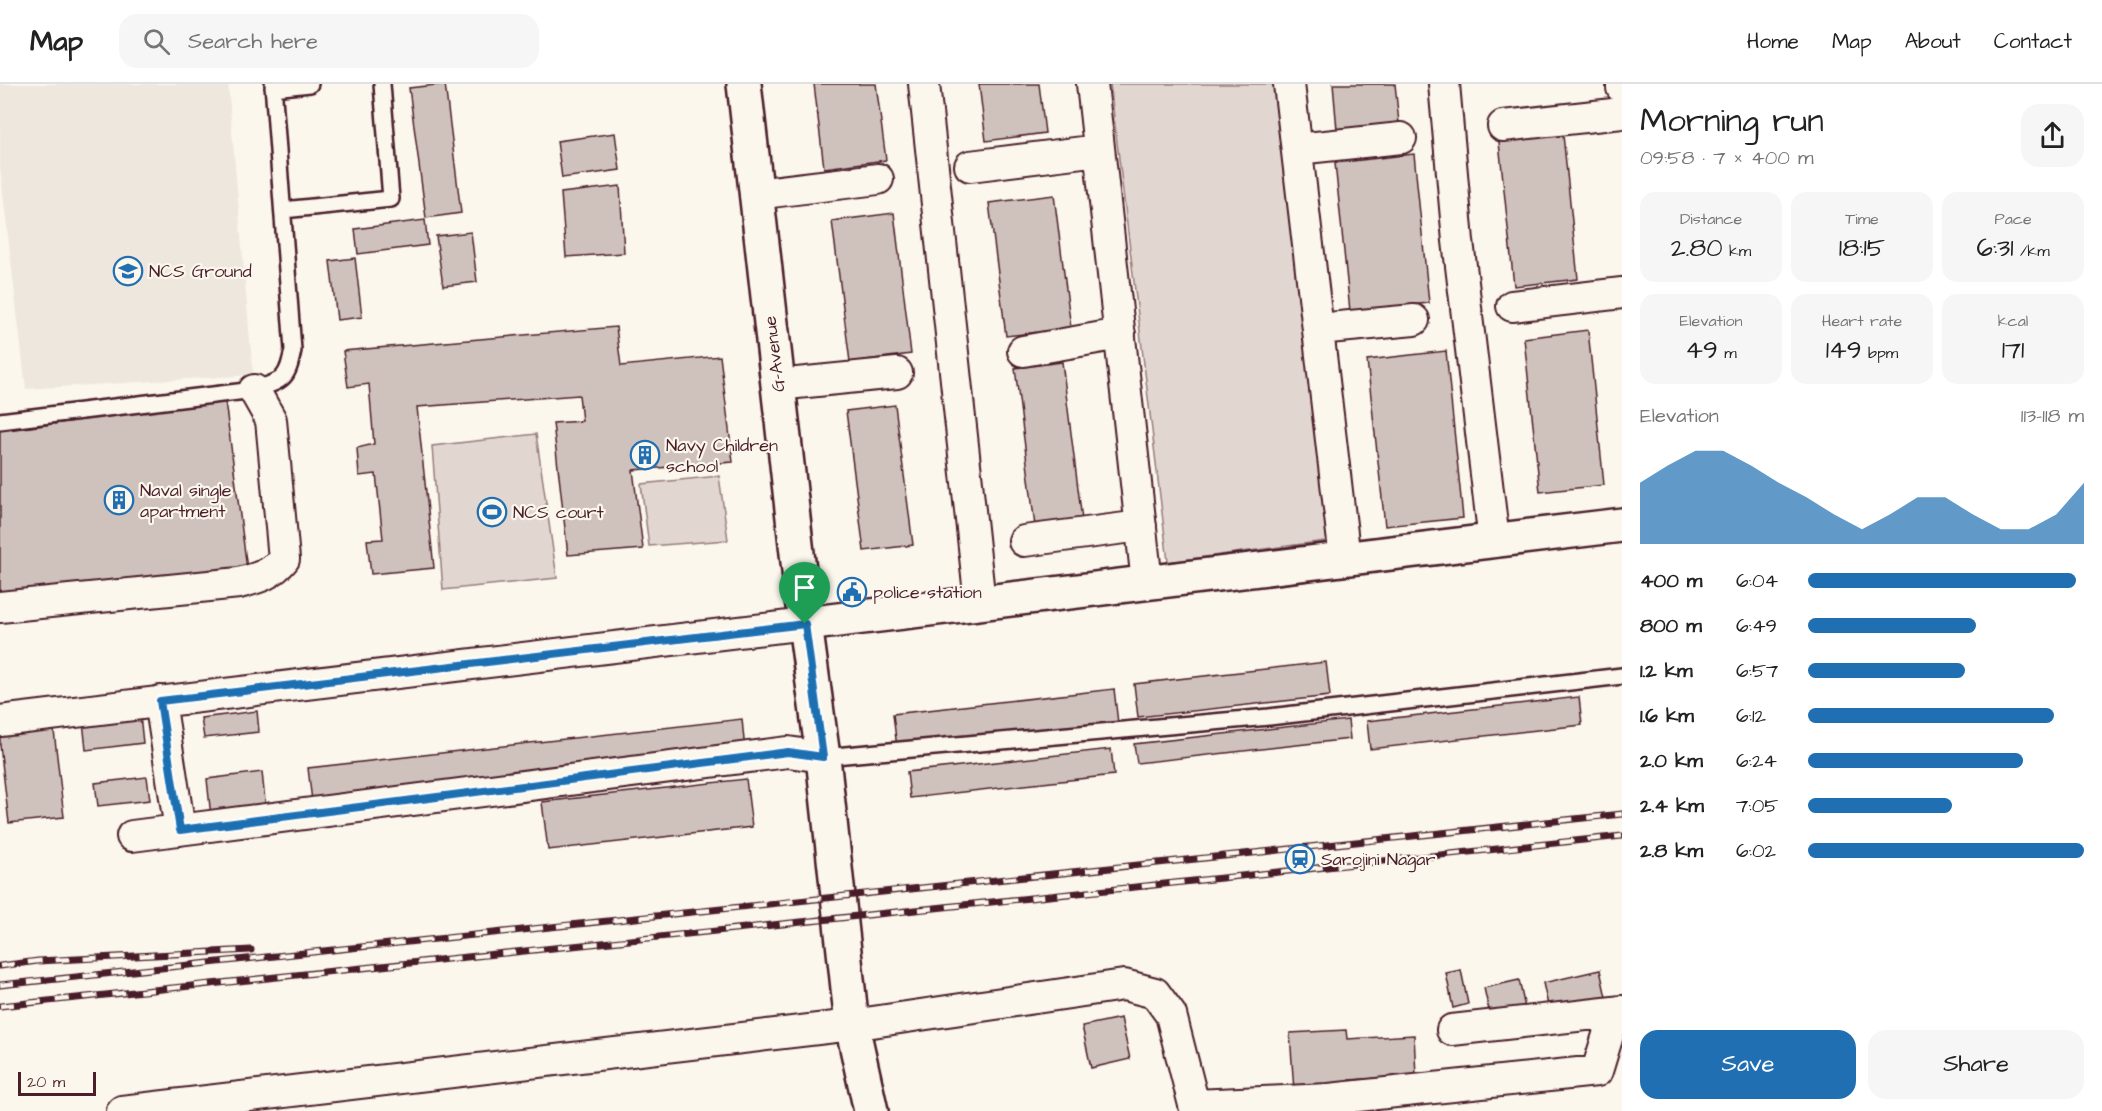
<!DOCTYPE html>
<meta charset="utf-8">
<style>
:root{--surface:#fff;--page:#f6f6f6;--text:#222;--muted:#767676;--line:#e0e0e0;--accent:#1f6fb2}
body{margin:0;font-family:"Architects Daughter",sans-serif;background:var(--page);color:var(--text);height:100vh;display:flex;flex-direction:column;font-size:22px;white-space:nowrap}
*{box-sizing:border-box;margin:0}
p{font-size:20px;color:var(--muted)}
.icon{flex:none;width:33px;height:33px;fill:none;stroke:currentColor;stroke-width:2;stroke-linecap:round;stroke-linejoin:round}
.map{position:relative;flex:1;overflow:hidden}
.side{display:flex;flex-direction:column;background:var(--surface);width:480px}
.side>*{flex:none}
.scale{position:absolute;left:18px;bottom:15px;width:78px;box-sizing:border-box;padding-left:6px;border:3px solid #4a1f2b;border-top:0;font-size:16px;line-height:21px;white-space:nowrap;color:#4a1f2b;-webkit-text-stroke:4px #fbf7ec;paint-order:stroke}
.pin{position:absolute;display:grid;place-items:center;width:51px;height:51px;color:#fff;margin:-62px -26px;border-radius:50% 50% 50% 0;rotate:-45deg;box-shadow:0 0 6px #0007}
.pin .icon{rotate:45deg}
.round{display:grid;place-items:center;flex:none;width:63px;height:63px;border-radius:18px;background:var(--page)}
.head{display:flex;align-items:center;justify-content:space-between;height:102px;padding:0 18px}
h1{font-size:33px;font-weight:600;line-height:45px}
.metrics{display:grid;grid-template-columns:repeat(3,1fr);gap:9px;height:102px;padding:6px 18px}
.metrics div{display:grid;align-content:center;border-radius:15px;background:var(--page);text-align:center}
.metrics b{font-size:26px;font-weight:600}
.metrics small{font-size:16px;font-weight:400}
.metrics p{font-size:16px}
.chart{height:168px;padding:12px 18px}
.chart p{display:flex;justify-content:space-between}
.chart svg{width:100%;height:108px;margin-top:6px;fill:var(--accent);opacity:.7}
.cta{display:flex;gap:12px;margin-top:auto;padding:12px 18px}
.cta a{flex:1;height:69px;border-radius:18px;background:var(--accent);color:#fff;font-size:24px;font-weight:600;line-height:69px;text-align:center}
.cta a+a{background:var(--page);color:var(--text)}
ul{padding:0 18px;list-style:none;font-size:20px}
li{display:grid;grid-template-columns:96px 72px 1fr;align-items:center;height:45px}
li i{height:15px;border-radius:8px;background:var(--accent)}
header{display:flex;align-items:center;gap:36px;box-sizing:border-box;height:84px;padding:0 30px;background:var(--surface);border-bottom:2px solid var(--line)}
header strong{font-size:28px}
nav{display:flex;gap:33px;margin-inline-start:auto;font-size:21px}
.search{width:420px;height:54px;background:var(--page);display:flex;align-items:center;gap:15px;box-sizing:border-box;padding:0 21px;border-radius:18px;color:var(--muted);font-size:22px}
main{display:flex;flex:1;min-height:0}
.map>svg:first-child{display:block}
.built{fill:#eee7de}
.green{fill:#e2d7d0;stroke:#967b7e;stroke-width:1.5}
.building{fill:#cfc2bc;stroke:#4a1f2b;stroke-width:1.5}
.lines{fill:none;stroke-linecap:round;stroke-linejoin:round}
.service-casing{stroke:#4a1f2b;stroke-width:20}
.minor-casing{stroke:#4a1f2b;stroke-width:34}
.tertiary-casing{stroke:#4a1f2b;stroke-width:38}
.service{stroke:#fbf7ec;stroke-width:15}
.minor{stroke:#fbf7ec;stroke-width:30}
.tertiary{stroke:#fbf7ec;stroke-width:33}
.rail-casing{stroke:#4a1f2b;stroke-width:7}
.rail{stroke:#fbf7ec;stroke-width:4.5;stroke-dasharray:14;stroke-linecap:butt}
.route-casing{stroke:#fff;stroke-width:12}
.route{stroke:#1f6fb2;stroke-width:8}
.labels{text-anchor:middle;stroke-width:4.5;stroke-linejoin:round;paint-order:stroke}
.poi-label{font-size:18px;fill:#4a1f2b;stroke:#fbf7ec;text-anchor:start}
.street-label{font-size:18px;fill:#4a1f2b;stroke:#fbf7ec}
</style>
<header>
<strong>Map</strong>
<div class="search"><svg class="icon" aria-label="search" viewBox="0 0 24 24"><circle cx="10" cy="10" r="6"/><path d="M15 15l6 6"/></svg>Search here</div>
<nav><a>Home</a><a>Map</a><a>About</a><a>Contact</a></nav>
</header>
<main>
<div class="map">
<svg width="1622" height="1027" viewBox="0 0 1622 1027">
<rect width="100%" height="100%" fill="#fbf7ec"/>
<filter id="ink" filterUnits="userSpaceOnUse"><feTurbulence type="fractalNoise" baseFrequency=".0167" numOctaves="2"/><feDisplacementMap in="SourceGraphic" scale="12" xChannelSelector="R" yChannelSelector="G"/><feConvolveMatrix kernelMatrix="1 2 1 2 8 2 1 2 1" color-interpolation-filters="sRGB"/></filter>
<g filter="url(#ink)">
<path class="built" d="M0,0H228L253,291L26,305L0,84Z"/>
<path class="green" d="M1110,0H1277L1332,456L1168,478Z
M536,350L557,494L443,506L432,362Z
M719,392L728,456L649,462L641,400Z"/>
<path class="building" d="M445,0L461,129L426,134L409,4Z
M814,0H876L886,76L824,84Z
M979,0H1039L1045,49L986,57Z
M1333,0H1395L1399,39L1337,46Z
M615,49L620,86L562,94L557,57Z
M1563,51L1578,195L1514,202L1499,58Z
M1414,70L1429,219L1350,227L1335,79Z
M620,102L624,169L566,173L561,109Z
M1054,111L1071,244L1006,252L989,119Z
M894,129L911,270L850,278L832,137Z
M425,136L428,161L358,170L355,145Z
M471,148L477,198L443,202L436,152Z
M355,174L362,233L337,236L330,177Z
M616,243L621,282L720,272L733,378L633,386L643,465L568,471L553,339L582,337L579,311L417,323L434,484L371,490L367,456L383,455L376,390L359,392L357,364L374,360L369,300L348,303L343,267Z
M1588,246L1604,401L1540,408L1524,254Z
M1446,267L1463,434L1385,442L1367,276Z
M1062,278L1082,436L1035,442L1015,284Z
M225,317L247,485L0,519V347Z
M895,321L913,461L864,467L846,327Z
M1326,578L1330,612L1138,633L1134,600Z
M1114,605L1118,639L897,664L893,630Z
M1579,613L1582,641L1370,665L1367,637Z
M257,627L259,648L204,654L201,634Z
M140,631L143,659L86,666L83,637Z
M742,635L745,667L312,717L308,684Z
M1348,636L1350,655L1137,679L1134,660Z
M53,638L64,733L9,739L0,661V644Z
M1111,665L1114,691L910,714L907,688Z
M262,688L266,727L211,733L207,695Z
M147,693L150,716L98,722L95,699Z
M746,695L752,743L548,766L542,718Z
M1461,886L1468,920L1453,924L1446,889Z
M1600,886L1607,918L1550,930L1543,899Z
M1519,896L1525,924L1490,931L1484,904Z
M1121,934L1130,975L1091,984L1082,942Z
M1346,946L1347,955L1414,951L1416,992L1349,996V1004L1294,1007L1290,949Z"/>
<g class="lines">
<g class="service-casing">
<path id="service" d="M273,4L310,0
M283,126L391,115L382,0
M0,337L254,306C283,296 287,297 293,266L273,0
M823,673L1269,633L1622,592"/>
</g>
<g class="minor-casing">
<path id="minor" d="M924,0L980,519
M1092,0L1147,499
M1289,0L1345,475
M1444,0L1458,157L1494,457
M1622,0V4
M1503,42L1622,29
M1297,65L1401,54
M970,82L1099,66
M755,110L878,95
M1512,222L1622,209
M1318,245L1414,236
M1023,267L1120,250
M777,301L897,289
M1024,457L1141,442
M0,523L239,499C257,494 271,491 284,475L271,336L254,306
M160,617L180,746
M0,637L805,540
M132,752L788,668L823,673
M1452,946L1622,927
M1329,1015L1597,987L1615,928
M122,1027L852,941L1124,901L1155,909L1171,931L1194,1021L1329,1015L1336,1017L1340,1027"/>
</g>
<g class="tertiary-casing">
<path id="tertiary" d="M744,0L805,540L823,673L852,941L871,1027
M805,540L1622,441"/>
</g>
<use href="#service" class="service"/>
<use href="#minor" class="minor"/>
<use href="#tertiary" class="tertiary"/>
<g class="rail-casing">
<path id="rail" d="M0,882L38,877L251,866
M0,901L1622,730
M0,922L1622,752"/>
</g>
<use href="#rail" class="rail"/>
</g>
</g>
<g class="lines" filter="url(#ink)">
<g class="route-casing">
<path id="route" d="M805,540L823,673L788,668L180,746L160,617Z"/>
</g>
<use href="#route" class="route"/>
</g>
<defs>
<g id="school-ring" transform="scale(1.5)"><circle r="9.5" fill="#fbf7ec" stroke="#1f6fb2" stroke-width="1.5"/><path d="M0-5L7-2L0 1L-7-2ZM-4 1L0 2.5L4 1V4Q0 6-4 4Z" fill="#1f6fb2"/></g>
<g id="building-ring" transform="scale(1.5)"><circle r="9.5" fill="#fbf7ec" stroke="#1f6fb2" stroke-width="1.5"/><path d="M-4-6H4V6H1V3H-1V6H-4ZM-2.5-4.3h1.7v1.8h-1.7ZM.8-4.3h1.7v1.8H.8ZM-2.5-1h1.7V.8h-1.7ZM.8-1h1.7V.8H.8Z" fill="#1f6fb2"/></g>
<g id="stadium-ring" transform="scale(1.5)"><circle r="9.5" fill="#fbf7ec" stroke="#1f6fb2" stroke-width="1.5"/><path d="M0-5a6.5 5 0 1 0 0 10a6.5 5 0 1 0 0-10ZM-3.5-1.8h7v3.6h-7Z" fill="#1f6fb2"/></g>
<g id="civic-ring" transform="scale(1.5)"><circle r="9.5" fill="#fbf7ec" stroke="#1f6fb2" stroke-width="1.5"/><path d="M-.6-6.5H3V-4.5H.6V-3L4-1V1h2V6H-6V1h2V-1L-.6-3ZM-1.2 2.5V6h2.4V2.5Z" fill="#1f6fb2"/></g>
<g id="station-ring" transform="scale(1.5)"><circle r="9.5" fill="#fbf7ec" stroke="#1f6fb2" stroke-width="1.5"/><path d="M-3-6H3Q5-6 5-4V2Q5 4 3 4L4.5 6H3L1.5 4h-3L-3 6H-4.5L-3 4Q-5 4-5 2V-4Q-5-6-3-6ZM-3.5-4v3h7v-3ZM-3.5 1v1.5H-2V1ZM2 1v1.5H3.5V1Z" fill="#1f6fb2"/></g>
</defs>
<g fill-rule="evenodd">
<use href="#school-ring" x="128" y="187"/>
<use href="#building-ring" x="645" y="371"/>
<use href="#building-ring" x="119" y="416"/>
<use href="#stadium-ring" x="492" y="428"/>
<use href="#civic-ring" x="852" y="508"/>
<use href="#station-ring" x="1300" y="775"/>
</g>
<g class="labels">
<g class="poi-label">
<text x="149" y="193">NCS Ground</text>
<text x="666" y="367">Navy Children<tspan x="666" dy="21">school</tspan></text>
<text x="140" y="412">Naval single<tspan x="140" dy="21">apartment</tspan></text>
<text x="513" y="434">NCS court</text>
<text x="873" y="514">police station</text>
<text x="1321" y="781">Sarojini Nagar</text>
</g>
<g class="street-label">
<text transform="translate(774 270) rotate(-97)" y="6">G-Avenue</text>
</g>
</g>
</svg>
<div class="scale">20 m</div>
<div class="pin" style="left:805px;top:540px;background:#1e9e55"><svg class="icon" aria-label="arrive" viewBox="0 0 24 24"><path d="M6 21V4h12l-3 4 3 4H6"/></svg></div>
</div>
<section class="side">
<div class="head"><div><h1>Morning run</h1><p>09:58 · 7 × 400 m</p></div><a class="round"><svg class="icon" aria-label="share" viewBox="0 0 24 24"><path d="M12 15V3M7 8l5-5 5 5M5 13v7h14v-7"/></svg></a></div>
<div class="metrics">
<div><p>Distance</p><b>2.80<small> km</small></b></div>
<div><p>Time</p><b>18:15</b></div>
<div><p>Pace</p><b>6:31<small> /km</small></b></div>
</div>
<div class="metrics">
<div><p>Elevation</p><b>49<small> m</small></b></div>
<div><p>Heart rate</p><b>149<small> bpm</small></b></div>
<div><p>kcal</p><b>171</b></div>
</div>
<div class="chart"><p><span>Elevation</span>113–118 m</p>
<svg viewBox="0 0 160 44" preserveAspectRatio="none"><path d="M0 44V19L10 12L20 6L30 6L40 12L50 19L60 25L70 32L80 38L90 32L100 25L110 25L120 32L130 38L140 38L150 32L160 19V44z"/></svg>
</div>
<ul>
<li><b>400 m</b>6:04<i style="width:97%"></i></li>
<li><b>800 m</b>6:49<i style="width:61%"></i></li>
<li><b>1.2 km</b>6:57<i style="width:57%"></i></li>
<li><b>1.6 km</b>6:12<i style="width:89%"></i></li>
<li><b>2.0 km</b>6:24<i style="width:78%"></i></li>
<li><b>2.4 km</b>7:05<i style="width:52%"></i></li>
<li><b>2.8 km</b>6:02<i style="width:100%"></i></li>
</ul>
<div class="cta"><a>Save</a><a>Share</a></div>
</section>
</main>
